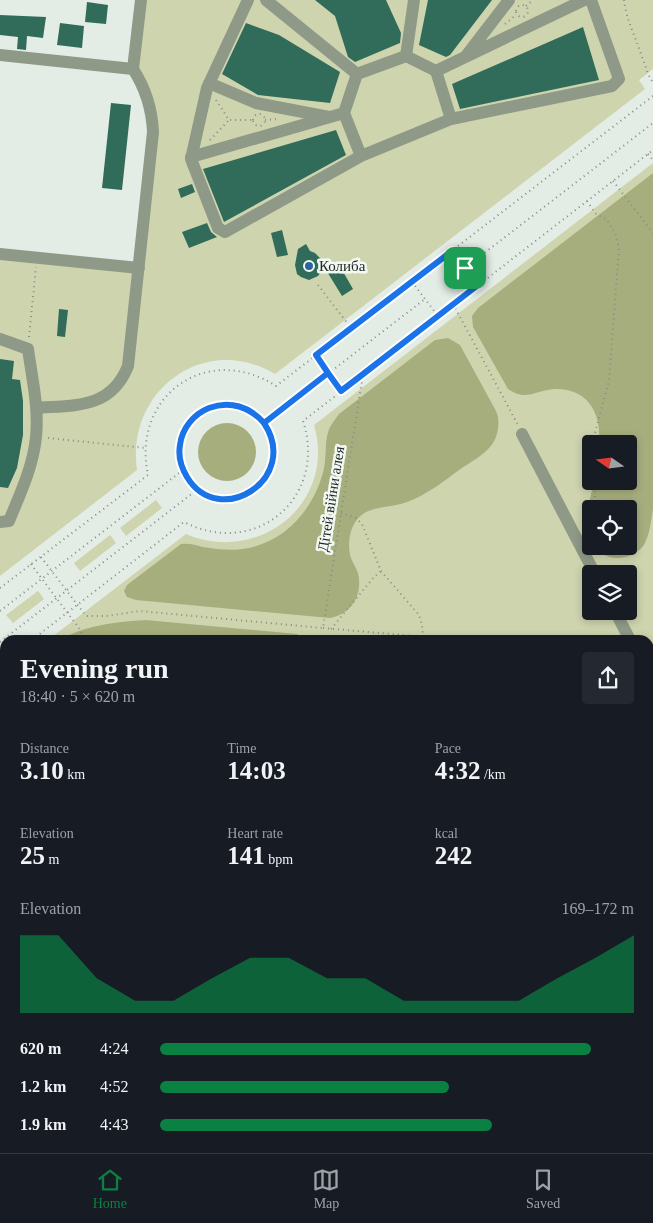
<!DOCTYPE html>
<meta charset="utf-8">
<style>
:root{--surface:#171b24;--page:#242831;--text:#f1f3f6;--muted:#9ea1a6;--line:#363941;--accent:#0b8043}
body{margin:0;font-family:Georgia,serif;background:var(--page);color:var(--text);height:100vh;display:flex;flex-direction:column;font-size:19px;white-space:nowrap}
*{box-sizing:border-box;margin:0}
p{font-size:16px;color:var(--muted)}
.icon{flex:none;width:28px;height:28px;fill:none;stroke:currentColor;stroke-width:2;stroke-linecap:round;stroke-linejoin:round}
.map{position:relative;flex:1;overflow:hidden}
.panel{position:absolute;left:0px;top:635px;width:654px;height:519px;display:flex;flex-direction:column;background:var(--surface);border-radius:15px 15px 0 0;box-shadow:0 2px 8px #0003}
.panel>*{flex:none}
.needle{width:32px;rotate:284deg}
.controls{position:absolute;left:582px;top:435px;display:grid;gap:10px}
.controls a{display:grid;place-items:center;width:55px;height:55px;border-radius:5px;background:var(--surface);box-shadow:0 2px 8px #0003;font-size:25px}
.pin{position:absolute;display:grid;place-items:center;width:42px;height:42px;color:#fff;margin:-21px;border-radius:10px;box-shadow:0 2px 8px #0006}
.round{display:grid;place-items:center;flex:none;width:52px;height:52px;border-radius:5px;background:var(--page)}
.overview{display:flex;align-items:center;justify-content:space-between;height:85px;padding:0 20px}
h1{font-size:28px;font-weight:700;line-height:38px}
.figures{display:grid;grid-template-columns:repeat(3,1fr);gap:8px;height:85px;padding:5px 20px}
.figures div{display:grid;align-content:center}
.figures b{font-size:25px;font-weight:700}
.figures small{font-size:14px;font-weight:400}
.figures p{font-size:14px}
.chart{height:140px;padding:10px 20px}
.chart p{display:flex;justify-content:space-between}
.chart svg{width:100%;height:90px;margin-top:5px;fill:var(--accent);opacity:.7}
ul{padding:0 20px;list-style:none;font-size:16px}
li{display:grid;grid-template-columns:80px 60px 1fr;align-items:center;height:38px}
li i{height:12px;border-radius:6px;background:var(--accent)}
.dock{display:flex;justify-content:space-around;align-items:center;height:70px;border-top:1px solid var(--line);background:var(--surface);font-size:14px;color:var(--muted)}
.dock a{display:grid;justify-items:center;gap:2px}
.dock .current{color:var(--accent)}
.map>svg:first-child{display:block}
.green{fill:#ced4ae;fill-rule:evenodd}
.forest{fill:#a7ae7d}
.building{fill:#316b5a}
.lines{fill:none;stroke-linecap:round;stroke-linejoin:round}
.path{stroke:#868c88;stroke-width:2;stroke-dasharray:1 4;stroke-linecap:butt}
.minor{stroke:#8e9a87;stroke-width:12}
.major{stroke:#455938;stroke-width:12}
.route-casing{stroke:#fff;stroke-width:10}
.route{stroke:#1a73e8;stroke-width:6}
.poi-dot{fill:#27659c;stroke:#f2f9f3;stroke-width:2}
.labels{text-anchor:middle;stroke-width:5;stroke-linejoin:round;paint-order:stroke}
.poi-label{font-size:15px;fill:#242725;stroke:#f2f9f3;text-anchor:start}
.street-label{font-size:15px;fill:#242725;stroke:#f2f9f3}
</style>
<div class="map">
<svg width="653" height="1153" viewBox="0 0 653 1153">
<rect width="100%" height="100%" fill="#e4ece6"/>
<path class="green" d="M140,0H653V69L639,80L645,89L275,374C204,332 126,391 137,470L0,576V250L144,264L157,133L138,69Z
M653,163V939H649V640H48L186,534C259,565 337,503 314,425ZM591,444H629V481H591ZM591,509H629V546H591ZM591,574H629V611H591Z
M156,500L162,508L126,536L120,528Z
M110,535L116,543L80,571L74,563Z
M38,591L44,599L13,623L6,615Z
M0,892H5V1003L0,997Z"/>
<path class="forest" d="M653,173V509C651,520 650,533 645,543C638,556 616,563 603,554C600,552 598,549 595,546H629V509H591V538C583,520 590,500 594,481H629V444H599C602,414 588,388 555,389C535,390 527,402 508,389L473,327L472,316L478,308Z
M448,338L460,345L496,411C501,422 498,438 490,447C482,456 471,462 462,468C445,480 427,495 407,502C394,507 379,506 366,512C351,520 347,539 350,555C352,562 356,567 358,573C363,595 352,614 330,618L136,600L127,597L124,591L127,585L181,544C190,543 195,545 203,547C216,549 229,551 242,549C284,544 315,509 324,468C327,455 324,439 330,427C333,422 336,418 339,414L435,340Z
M198 452a29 29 0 1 1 58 0a29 29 0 1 1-58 0Z
M146,620L297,634L304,640H59C87,625 115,622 146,620Z
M5,682V880L0,879V686Z
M653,815V933H649V819Z
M649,953L653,954V1153H174V1149H649Z"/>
<path class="building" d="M315,0H386L401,33L400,43L355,62L348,57L335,16Z
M428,0H492L450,55L446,57L419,45Z
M87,2L108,5L106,24L85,22Z
M0,15L46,17L43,38L27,36L26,50L17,49L18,37L0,35Z
M60,23L84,26L82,48L57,45Z
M246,23L279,35L340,72L330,103L258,95L222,74Z
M583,27L599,80L460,109L452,84Z
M111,103L131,105L122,190L102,188Z
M336,130L346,155L224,222L203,169Z
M192,184L195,192L181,198L178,189Z
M207,223L211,232L217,237L189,248L182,232Z
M282,230L288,255L277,257L271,233Z
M306,244L310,251L315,253L321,259L324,268L318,276L309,280L301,277L297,274L295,265L298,249Z
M338,263L353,289L342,296L326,270Z
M59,309L68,310L65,337L57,336Z
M0,359L14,361L12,379L20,380L23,401V435L17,468L8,488L0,487Z"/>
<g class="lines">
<path class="path" d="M624,0C626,19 636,38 642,57C646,66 646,73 653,82
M516 11a6 6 0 1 1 12 0a6 6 0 1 1-12 0Z
M526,6L533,0
M505,24L516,15
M216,100L229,120H253
M253 120a6 6 0 1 1 12 0a6 6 0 1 1-12 0Z
M265,120L278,119
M210,140L229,120
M648,154L653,160
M613,181L653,233
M587,201L595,213L607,220L615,233L619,248L609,381L595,433V444
M452,251L478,285
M465,268L653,123
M412,282L438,316
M318,285L351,328
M453,304L518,425
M29,337L36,267
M316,355L341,390
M180 452a47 47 0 1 1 94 0a47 47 0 1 1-94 0Z
M264,423L425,299
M48,438L145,448
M595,481V509
M341,513L356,518L362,524L381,571L419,615L422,625L423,637
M41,557L86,616H107L140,611L323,628L363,374
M31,564L81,631L82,640
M0,588L148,475C131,395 208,342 276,386L653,96
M0,611L183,470
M323,628L459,640
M331,629L374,577L381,571
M32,640L184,522C256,559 328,497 303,421L653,150
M0,642L198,489
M0,664L5,660
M0,905H5
M649,966L653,967
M0,970L5,977
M0,1030L5,1037
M0,1060L5,1056
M649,1081H653
M92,1149L95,1153
M137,1149L140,1153
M200,1149L203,1153
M493,1149L499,1153
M72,1153L77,1149
M84,1153L90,1149
M354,1153L355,1149
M369,1153L370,1149
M438,1153L442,1149"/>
<path class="minor" d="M248,0L207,88L191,159L218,228L225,232L361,156L451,119L612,86L619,79L591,0
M266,0L357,74
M0,55L133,69
M406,56L414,0
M466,56L509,0
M133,69L141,0
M436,71L584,0
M209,83L256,103L329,117
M361,156L344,113L357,74L406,56L436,71L451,119
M191,157L344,113
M0,254L139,268
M0,339L28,349C32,378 39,408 36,437C33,467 20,494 9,521L0,522
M36,408C75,405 111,409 128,366L153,132C152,109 146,89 133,69
M522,434L595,574
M615,611L630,640
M649,664L653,663
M649,689L653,703
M0,889H5
M649,947H653
M0,1104L5,1110
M0,1123L5,1119
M34,1149L37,1153
M53,1153L58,1149"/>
<path class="major" d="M0,1004L5,1011
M113,1149L116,1153"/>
</g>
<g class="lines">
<g class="route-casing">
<path id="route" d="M465,268L452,251L316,355L328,373L264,423C250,407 230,400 209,408C194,414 182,428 180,445C178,456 181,467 187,477C219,530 301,479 264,423L328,373L341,391L358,378L478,285L465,268"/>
</g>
<use href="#route" class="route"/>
</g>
<circle class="poi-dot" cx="309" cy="266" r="5"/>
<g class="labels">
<g class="poi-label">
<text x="319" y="271">Колиба</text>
</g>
<g class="street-label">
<text transform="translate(331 499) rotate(-81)" y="5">Дітей війни алея</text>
</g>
</g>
</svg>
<div class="controls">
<a><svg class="needle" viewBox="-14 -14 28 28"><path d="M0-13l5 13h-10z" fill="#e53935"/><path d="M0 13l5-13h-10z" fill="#9ea1a6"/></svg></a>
<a><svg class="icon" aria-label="locate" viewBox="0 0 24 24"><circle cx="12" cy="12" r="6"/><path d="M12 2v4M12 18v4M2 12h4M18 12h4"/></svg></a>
<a><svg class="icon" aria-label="layers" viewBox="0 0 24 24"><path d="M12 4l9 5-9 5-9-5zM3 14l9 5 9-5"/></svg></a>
</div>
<div class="pin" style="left:465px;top:268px;background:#1e9e55"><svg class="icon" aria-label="arrive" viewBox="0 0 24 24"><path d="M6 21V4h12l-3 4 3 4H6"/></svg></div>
<section class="panel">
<div class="overview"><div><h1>Evening run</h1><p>18:40 · 5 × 620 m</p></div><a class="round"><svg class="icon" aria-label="share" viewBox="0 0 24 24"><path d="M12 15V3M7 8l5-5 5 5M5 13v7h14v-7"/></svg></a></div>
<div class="figures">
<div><p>Distance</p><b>3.10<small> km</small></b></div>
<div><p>Time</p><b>14:03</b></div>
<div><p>Pace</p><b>4:32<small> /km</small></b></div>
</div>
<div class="figures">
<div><p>Elevation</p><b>25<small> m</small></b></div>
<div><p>Heart rate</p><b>141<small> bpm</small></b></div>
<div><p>kcal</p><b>242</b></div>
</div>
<div class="chart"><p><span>Elevation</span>169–172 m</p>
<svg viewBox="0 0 160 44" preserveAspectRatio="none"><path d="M0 44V6L10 6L20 27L30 38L40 38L50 27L60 17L70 17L80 27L90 27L100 38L110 38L120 38L130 38L140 27L150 17L160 6V44z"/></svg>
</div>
<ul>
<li><b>620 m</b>4:24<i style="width:91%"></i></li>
<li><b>1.2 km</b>4:52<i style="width:61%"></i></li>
<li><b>1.9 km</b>4:43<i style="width:70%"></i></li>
</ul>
</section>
</div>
<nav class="dock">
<a class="current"><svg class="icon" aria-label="home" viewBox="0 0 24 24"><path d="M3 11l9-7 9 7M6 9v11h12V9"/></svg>Home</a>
<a><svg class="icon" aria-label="map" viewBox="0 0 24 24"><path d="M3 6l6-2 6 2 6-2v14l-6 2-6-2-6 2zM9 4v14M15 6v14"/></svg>Map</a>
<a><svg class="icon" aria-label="saved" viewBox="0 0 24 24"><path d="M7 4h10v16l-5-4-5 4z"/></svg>Saved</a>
</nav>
